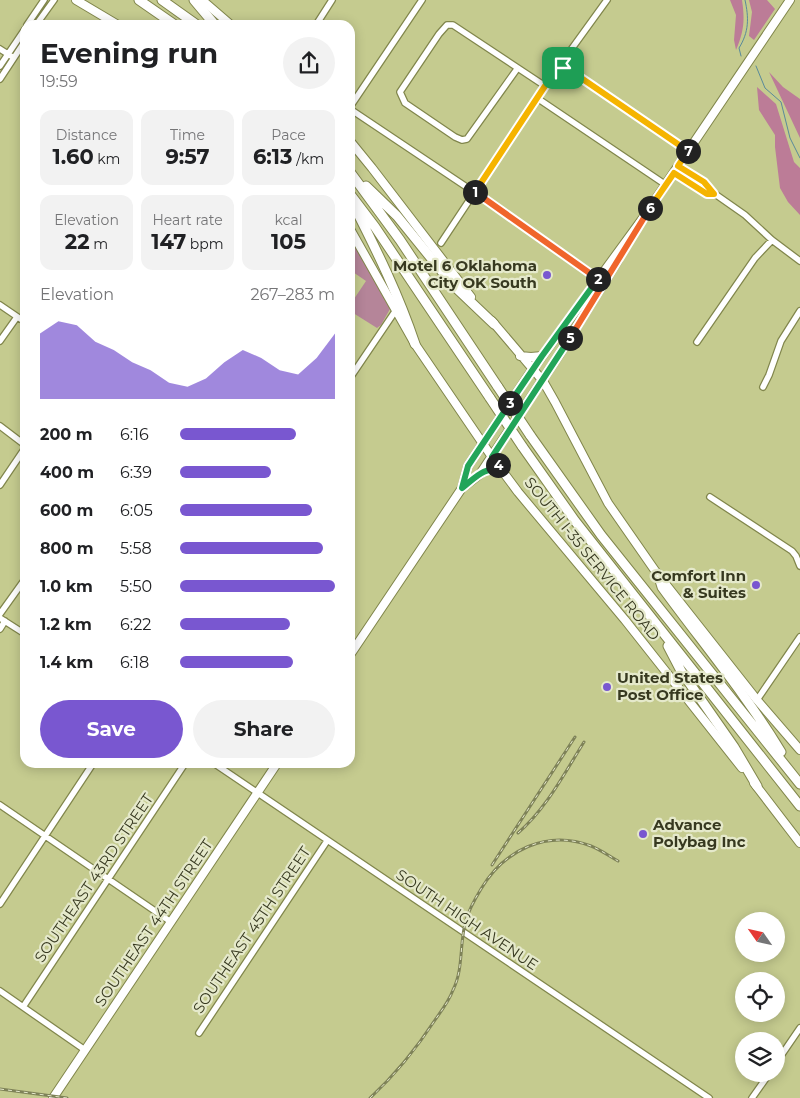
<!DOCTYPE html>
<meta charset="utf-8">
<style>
:root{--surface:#fff;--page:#f2f2f2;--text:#202124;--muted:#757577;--accent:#7957d0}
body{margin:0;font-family:Montserrat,sans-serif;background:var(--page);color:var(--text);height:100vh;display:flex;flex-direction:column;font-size:19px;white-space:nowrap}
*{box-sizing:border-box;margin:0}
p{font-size:16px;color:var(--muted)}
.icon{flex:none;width:28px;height:28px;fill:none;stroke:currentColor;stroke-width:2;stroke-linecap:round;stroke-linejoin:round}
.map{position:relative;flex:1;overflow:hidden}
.details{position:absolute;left:20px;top:20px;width:335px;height:748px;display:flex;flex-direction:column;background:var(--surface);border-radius:15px;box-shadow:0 2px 12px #0003}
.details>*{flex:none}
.needle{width:32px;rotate:304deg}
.tools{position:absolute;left:735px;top:912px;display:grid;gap:10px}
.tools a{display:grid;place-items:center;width:50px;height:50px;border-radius:50%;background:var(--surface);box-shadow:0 2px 12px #0003;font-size:25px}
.pin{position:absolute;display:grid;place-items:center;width:42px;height:42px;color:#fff;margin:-21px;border-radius:10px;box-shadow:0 2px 8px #0006}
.km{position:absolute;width:25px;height:25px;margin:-12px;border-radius:50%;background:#222;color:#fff;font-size:14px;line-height:25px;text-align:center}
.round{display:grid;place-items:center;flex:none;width:52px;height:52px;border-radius:26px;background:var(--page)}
.summary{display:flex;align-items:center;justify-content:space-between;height:85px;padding:0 20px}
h1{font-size:28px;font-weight:700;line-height:38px}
.stats{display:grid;grid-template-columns:repeat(3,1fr);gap:8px;height:85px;padding:5px 20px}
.stats div{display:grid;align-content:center;border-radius:12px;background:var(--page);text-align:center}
.stats b{font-size:21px;font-weight:700}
.stats small{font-size:14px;font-weight:400}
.stats p{font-size:14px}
.chart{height:140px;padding:10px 20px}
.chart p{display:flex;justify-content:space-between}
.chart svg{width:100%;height:90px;margin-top:5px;fill:var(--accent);opacity:.7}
.button{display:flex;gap:10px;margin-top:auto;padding:10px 20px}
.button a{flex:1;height:58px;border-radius:30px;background:var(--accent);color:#fff;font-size:20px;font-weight:700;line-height:58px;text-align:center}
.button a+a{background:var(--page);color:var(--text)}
ul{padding:0 20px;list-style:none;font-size:16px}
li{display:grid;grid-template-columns:80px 60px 1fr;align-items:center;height:38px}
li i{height:12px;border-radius:6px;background:var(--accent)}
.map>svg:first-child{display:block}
.green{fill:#b58599}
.forest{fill:#bc7c97}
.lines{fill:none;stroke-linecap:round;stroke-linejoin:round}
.stream{stroke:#598a9b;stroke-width:1}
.minor-casing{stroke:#81864c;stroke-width:8}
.major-casing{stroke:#81864c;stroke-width:10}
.highway-casing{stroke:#81864c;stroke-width:11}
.minor{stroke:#fff;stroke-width:5.5}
.major{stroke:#fff;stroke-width:8}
.highway{stroke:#fff;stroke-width:9}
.rail-casing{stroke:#7e8258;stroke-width:3}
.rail{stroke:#e5e9cb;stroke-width:1;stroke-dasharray:4;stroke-linecap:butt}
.highway-bridge-casing{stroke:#81864c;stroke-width:11;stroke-linecap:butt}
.highway-bridge{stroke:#fff;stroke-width:9}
.split-1-casing{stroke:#fff;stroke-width:10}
.split-2-casing{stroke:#fff;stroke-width:10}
.split-3-casing{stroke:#fff;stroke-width:10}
.split-4-casing{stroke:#fff;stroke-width:10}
.split-5-casing{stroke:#fff;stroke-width:10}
.split-6-casing{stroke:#fff;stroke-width:10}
.split-7-casing{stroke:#fff;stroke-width:10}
.split-8-casing{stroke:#fff;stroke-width:10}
.split-1{stroke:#f5b400;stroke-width:6}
.split-2{stroke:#f0652b;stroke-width:6}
.split-3{stroke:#22a559;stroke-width:6}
.split-4{stroke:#22a559;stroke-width:6}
.split-5{stroke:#22a559;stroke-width:6}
.split-6{stroke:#f0652b;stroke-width:6}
.split-7{stroke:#f5b400;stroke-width:6}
.split-8{stroke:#f5b400;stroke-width:6}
.poi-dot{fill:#7957d0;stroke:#e5e9cb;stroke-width:2}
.labels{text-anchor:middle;stroke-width:4.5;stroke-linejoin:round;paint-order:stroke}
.poi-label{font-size:15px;font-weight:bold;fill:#373920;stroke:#e5e9cb;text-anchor:end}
.street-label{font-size:15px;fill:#373920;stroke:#e5e9cb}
</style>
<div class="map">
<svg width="800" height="1098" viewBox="0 0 800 1098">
<rect width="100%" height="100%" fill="#c5cb8f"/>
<path class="green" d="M351,246L356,248L390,309L381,325L377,328L350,311V305L366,281L350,270Z"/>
<path class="forest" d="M730,0H742C745,20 744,31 736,50L734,40L736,15Z
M749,0H767L775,9L754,40L749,36L752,12Z
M769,72L783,87L800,99V138Z
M757,87L776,104L794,162L800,168V215L788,202L780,188L775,147V135L759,110Z"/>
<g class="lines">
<path class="stream" d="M741,56L739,48C749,32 749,18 745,0
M756,66L765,88L781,102L790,138L800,158
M25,81C21,90 21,98 25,107"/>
<g class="minor-casing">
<path id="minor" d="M27,25L44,0
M36,25L54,0
M316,25L332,0
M0,49L11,56
M0,66L25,29
M563,68L568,69L688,151
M517,69L467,139L462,140L455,137L405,103L400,92L439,34L447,25H453L545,86
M0,79L25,41
M537,98L666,185
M350,107L422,0
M350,109L474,192L600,280
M674,173L707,194H715L704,183L678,166
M715,194L745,215L772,240L800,261
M441,243L545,86L557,71L563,68L565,58L607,0
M0,305L25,322
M0,341L17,317
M697,342L755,258L772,240
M350,378L396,310
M763,387L769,375L781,341L800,311
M0,426L25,445
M0,485L25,448
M710,497L792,551L796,556L800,566
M0,614L25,579
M0,618L25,634
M0,629L5,621
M757,700L800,637
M212,762L709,1098
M0,805L171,922
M0,904L94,762
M0,991L85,1050
M23,1007L186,762
M199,1033L327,841
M776,1063L800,1028
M752,1098L769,1074"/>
</g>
<g class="major-casing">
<path id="major" d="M76,0L118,25
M202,0L231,25
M350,141L372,168L471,297
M350,229L415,344L492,457L518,492L625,620L742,768
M492,321L543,381L555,402L608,503L656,572L757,700L800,750
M520,356L531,357L542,356
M462,488L468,466L532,370L643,218L790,0
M350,655L462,488L480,474L559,355L618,260
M754,783L800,843
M53,1098L278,762"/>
</g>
<g class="highway-casing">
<path id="highway" d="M139,0L175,25
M162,0L197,25
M194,0L215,25
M350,172L400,240L498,387
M366,186L397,216L453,285L494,324
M350,194L375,227L490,398
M354,206C377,251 399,296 415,344
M530,435L601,535L800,784
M522,446L575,521L800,806
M658,574L662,587C702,642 746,694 781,752
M668,646L681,671L734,747L757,786"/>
</g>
<use href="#minor" class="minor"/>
<use href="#major" class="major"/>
<use href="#highway" class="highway"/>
<g class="rail-casing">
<path id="rail" d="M518,833C546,809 564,774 584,742
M492,865L575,737
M0,1089L67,1098
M370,1098C396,1074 416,1049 435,1020C442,1010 449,1001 453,990C464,968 459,943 466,920C469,909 475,899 481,889C504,850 547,829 591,846C601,850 609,856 618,861"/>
</g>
<use href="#rail" class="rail"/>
<g class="highway-bridge-casing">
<path id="highway-bridge" d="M498,387L530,435
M490,398L522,446"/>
</g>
<use href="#highway-bridge" class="highway-bridge"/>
</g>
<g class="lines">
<g class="split-1-casing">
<path id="split-1" d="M475,192L545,86L556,71L563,68"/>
</g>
<g class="split-2-casing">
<path id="split-2" d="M475,192L598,279"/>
</g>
<g class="split-3-casing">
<path id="split-3" d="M510,403L542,356L598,279"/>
</g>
<g class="split-4-casing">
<path id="split-4" d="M498,465L502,471C485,465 475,478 462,488L468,466L510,403"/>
</g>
<g class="split-5-casing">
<path id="split-5" d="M498,465L492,457L570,338"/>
</g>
<g class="split-6-casing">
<path id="split-6" d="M570,338L650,208"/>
</g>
<g class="split-7-casing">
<path id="split-7" d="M650,208L674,173L707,194H714L704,182L678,166L688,151"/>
</g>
<g class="split-8-casing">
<path id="split-8" d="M563,68L568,69L688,151"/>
</g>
<use href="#split-1" class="split-1"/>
<use href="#split-2" class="split-2"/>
<use href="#split-3" class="split-3"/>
<use href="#split-4" class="split-4"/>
<use href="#split-5" class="split-5"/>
<use href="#split-6" class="split-6"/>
<use href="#split-7" class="split-7"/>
<use href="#split-8" class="split-8"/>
</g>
<g class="poi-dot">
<circle cx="547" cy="275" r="5"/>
<circle cx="756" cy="585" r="5"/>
<circle cx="607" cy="687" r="5"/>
<circle cx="643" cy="834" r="5"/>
</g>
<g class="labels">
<g class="poi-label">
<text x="537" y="271">Motel 6 Oklahoma<tspan x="537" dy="17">City OK South</tspan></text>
<text x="746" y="581">Comfort Inn<tspan x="746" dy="17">&amp; Suites</tspan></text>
<text x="617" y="683" text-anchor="start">United States<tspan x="617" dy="17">Post Office</tspan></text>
<text x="653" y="830" text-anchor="start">Advance<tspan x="653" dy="17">Polybag Inc</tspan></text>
</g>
<g class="street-label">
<text transform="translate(592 559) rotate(51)" y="5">SOUTH I-35 SERVICE ROAD</text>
<text transform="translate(94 878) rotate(-56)" y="5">SOUTHEAST 43RD STREET</text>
<text transform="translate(467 920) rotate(34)" y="5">SOUTH HIGH AVENUE</text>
<text transform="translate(154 923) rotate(-56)" y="5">SOUTHEAST 44TH STREET</text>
<text transform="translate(252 930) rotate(-56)" y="5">SOUTHEAST 45TH STREET</text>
</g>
</g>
</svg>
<div class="tools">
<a><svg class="needle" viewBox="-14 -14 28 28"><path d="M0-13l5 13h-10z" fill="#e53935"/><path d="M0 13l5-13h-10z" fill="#757577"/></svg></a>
<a><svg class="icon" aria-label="locate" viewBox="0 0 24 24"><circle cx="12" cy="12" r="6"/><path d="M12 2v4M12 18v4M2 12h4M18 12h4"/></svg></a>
<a><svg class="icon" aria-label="layers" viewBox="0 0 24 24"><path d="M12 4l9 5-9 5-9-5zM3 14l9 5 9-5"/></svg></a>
</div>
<div class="pin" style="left:563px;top:68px;background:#1e9e55"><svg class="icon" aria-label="arrive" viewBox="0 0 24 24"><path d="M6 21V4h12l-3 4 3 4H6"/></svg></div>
<b class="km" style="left:475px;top:192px">1</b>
<b class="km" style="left:598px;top:279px">2</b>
<b class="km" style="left:510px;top:403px">3</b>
<b class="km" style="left:498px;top:465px">4</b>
<b class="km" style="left:570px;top:338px">5</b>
<b class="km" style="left:650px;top:208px">6</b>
<b class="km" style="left:688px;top:151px">7</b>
<section class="details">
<div class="summary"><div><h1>Evening run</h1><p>19:59</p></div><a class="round"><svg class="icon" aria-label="share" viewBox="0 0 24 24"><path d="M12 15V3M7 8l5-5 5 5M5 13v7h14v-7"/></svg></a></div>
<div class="stats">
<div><p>Distance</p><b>1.60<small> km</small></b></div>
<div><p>Time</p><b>9:57</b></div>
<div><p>Pace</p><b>6:13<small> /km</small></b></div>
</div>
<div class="stats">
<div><p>Elevation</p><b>22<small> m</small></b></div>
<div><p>Heart rate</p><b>147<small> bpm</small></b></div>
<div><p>kcal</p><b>105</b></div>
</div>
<div class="chart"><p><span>Elevation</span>267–283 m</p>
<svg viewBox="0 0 160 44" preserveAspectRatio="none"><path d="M0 44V12L10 6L20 8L30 16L40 20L50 26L60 30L70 36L80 38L90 34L100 26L110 20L120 24L130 30L140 32L150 24L160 12V44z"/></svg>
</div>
<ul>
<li><b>200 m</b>6:16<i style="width:75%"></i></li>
<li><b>400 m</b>6:39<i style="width:59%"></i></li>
<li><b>600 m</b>6:05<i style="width:85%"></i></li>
<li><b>800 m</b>5:58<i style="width:92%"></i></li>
<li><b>1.0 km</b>5:50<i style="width:100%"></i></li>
<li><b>1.2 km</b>6:22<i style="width:71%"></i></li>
<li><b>1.4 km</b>6:18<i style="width:73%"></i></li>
</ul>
<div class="button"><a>Save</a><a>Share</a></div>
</section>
</div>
